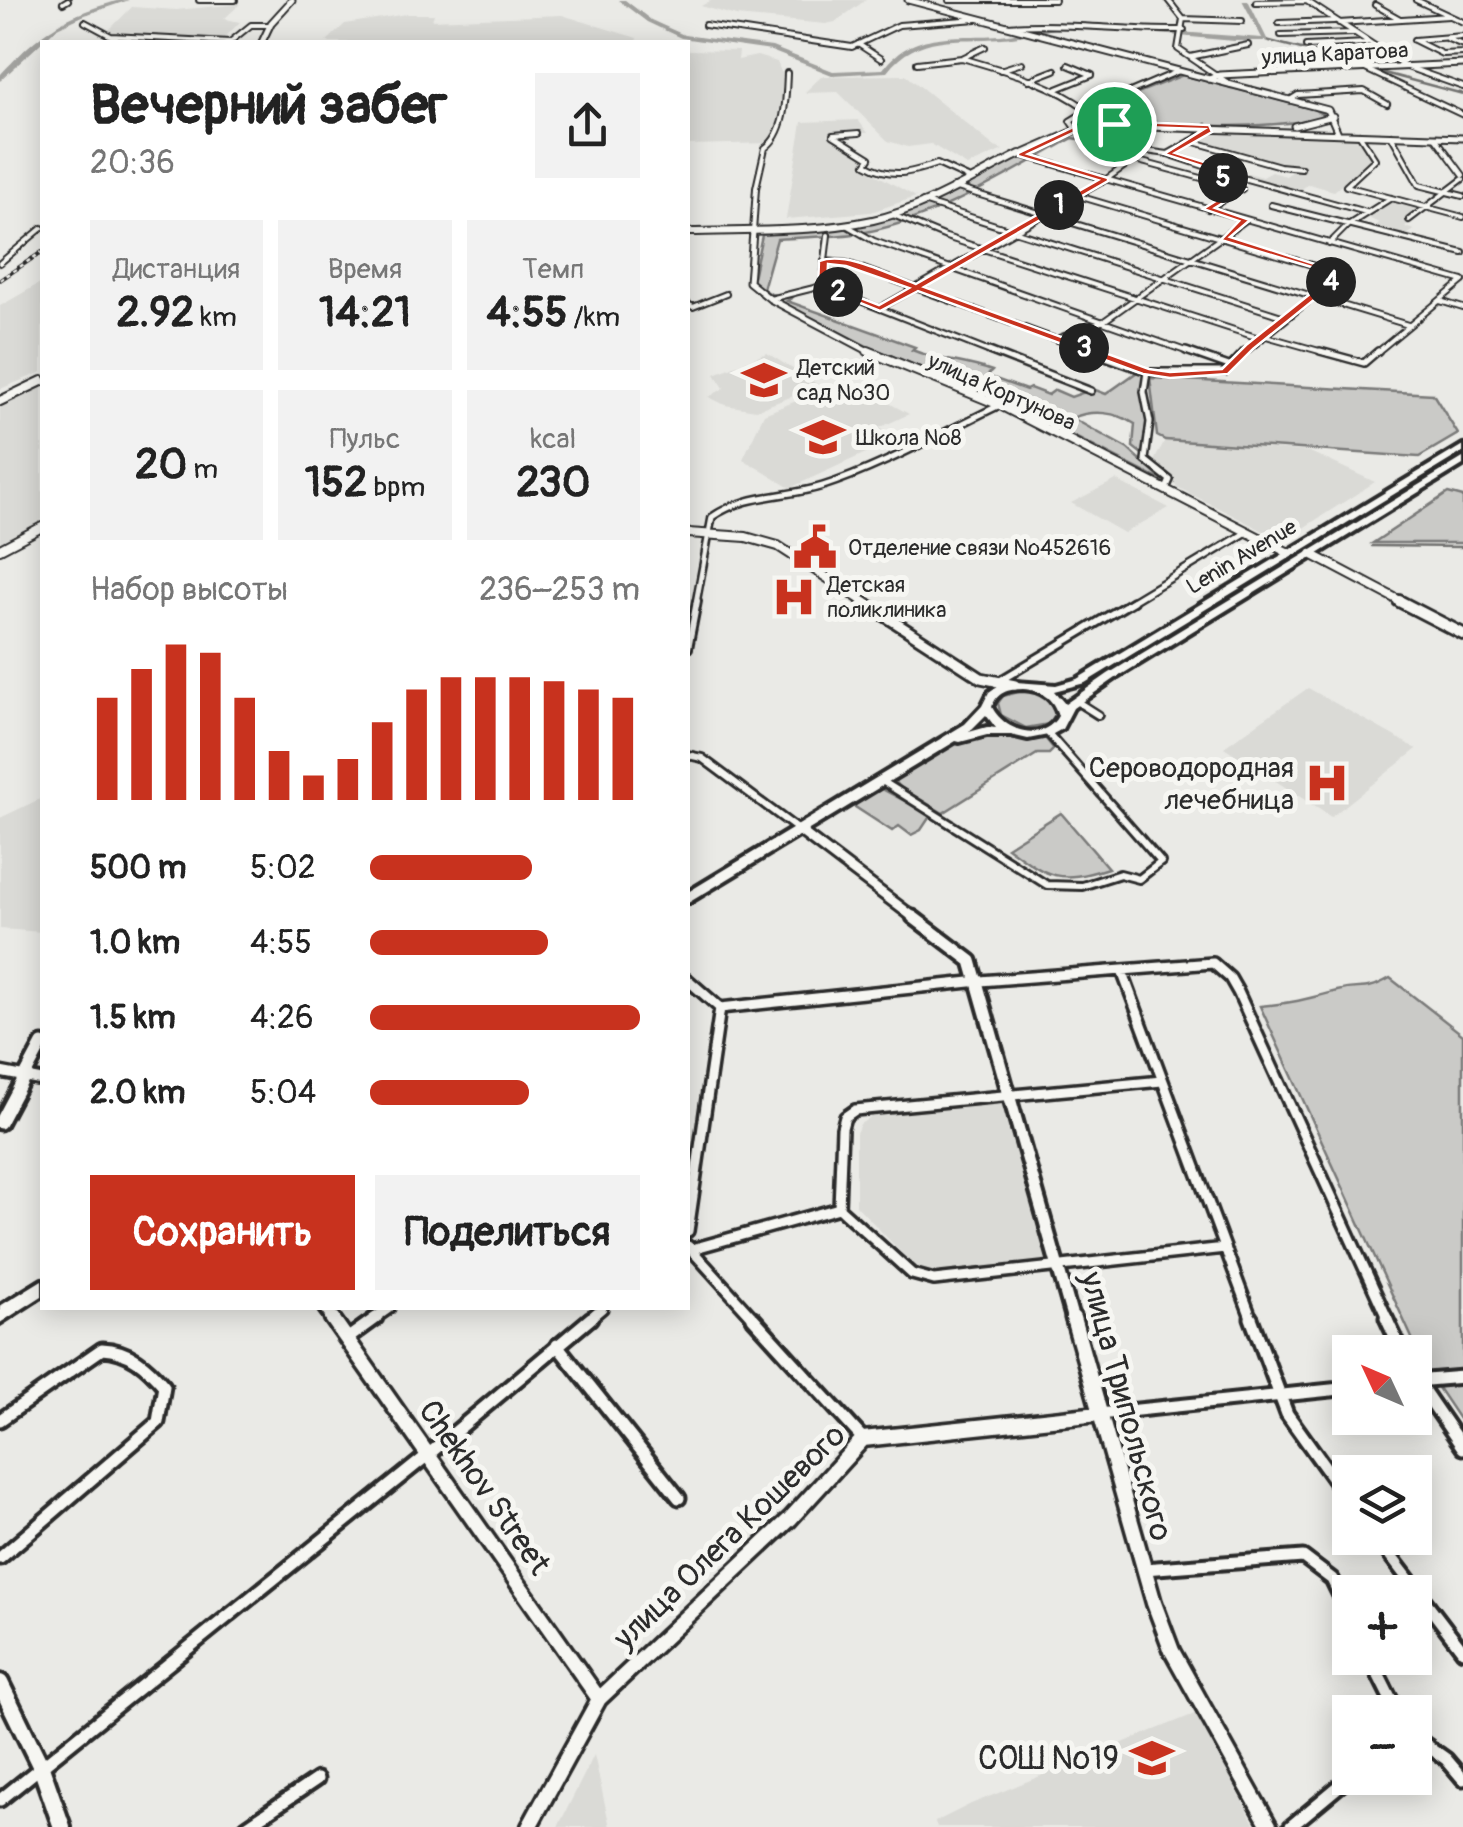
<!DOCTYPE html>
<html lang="ru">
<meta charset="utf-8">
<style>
:root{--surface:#fff;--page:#f2f2f2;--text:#222;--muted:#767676;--accent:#c8321e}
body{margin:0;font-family:Pangolin,sans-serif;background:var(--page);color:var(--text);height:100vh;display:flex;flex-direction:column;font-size:38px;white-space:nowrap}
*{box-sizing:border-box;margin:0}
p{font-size:32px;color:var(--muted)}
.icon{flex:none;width:55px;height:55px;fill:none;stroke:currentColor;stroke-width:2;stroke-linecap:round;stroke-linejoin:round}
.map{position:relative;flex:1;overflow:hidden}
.panel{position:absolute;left:40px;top:40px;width:650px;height:1270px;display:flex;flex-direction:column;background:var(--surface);border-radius:0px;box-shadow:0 5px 25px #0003}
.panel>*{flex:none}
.needle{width:65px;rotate:314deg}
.buttons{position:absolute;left:1332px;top:1335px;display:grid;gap:20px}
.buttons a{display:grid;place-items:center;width:100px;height:100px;border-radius:0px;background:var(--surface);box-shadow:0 5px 25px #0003;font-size:50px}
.pin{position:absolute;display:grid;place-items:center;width:85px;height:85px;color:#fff;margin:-42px;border:5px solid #fff;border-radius:50%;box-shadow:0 2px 10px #0007}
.km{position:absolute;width:50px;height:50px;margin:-25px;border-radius:50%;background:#222;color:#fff;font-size:28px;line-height:50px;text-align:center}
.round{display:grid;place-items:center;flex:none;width:105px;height:105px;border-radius:0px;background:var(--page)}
.summary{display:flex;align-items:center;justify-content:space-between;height:170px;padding:0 50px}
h1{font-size:55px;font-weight:800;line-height:75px}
.metrics{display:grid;grid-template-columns:repeat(3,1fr);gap:15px;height:170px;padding:10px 50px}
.metrics div{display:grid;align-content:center;border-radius:0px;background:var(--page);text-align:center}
.metrics b{font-size:42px;font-weight:800}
.metrics small{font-size:28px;font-weight:400}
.metrics p{font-size:28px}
.chart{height:280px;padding:20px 50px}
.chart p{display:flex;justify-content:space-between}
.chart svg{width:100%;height:180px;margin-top:10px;stroke:var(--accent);stroke-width:6}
.primary-button{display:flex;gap:20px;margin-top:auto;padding:20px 50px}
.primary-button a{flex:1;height:115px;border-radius:0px;background:var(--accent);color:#fff;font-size:40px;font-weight:800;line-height:115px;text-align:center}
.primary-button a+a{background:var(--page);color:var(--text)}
ul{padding:0 50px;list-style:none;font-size:32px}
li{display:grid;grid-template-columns:160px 120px 1fr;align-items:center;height:75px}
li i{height:25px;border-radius:12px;background:var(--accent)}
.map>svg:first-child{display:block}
.built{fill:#dadad6}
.green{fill:#cacac7;stroke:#7a7a79;stroke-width:2.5}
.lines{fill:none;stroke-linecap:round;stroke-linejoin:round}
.stream{stroke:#727270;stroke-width:2.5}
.river{fill:#a1a19e;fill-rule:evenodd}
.minor-far4-casing{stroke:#2b2b2b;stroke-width:8}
.minor-far3-casing{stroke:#2b2b2b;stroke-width:10}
.minor-far2-casing{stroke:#2b2b2b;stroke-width:12}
.minor-far1-casing{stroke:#2b2b2b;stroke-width:16}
.minor-casing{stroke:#2b2b2b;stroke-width:19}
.tertiary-far4-casing{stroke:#2b2b2b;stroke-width:9}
.tertiary-far3-casing{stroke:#2b2b2b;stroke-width:12}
.tertiary-far2-casing{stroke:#2b2b2b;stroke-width:15}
.tertiary-far1-casing{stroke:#2b2b2b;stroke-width:19}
.tertiary-casing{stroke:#2b2b2b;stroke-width:21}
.secondary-far4-casing{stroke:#2b2b2b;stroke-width:9}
.secondary-far3-casing{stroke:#2b2b2b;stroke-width:10}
.secondary-far2-casing{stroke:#2b2b2b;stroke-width:12}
.secondary-far1-casing{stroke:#2b2b2b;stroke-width:16}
.secondary-casing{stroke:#2b2b2b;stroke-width:24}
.primary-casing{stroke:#2b2b2b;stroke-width:8}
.minor-far4{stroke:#f6f6f2;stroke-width:4}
.minor-far3{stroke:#f6f6f2;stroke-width:5}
.minor-far2{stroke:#f6f6f2;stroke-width:6}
.minor-far1{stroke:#f6f6f2;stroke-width:9}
.minor{stroke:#f6f6f2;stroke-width:11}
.tertiary-far4{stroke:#f6f6f2;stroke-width:5}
.tertiary-far3{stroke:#f6f6f2;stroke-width:8}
.tertiary-far2{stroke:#f6f6f2;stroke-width:9}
.tertiary-far1{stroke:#f6f6f2;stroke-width:11}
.tertiary{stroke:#f6f6f2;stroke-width:14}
.secondary-far4{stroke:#f6f6f2;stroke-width:5}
.secondary-far3{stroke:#f6f6f2;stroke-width:6}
.secondary-far2{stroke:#f6f6f2;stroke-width:8}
.secondary-far1{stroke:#f6f6f2;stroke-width:10}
.secondary{stroke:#f6f6f2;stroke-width:16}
.primary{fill:#f6f6f2;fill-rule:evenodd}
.rail-casing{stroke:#2b2b2b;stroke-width:4}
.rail{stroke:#f6f6f2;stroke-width:2.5;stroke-dasharray:4;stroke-linecap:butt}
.route{fill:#c8321e;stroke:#fff;stroke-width:2.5;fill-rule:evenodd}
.labels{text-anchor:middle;stroke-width:10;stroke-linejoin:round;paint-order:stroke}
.far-street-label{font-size:22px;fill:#2b2b2b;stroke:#f6f6f2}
.far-poi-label{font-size:22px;fill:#2b2b2b;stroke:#f6f6f2;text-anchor:start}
.poi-label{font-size:28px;fill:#2b2b2b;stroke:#f6f6f2;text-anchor:end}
.near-street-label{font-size:32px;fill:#2b2b2b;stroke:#f6f6f2}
.near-poi-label{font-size:32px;fill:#2b2b2b;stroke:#f6f6f2;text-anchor:end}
</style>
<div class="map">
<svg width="1463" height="1827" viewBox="0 0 1463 1827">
<rect width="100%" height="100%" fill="#eaeae6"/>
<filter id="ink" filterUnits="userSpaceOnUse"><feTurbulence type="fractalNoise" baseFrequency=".01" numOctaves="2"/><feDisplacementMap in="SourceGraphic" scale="20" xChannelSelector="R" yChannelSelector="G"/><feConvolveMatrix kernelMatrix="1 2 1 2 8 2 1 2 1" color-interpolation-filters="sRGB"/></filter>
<g filter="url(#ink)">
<path class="built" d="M712,0H866L835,22L826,24L736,16L701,6Z
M240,4L224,19L240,22L220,42L163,41L111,34L109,30L132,7L176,10Z
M406,14H434L432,20L562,15L637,38L636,42H326L345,24Z
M688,50L739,51L738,60L757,56L777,62L781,72H787L773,143L688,145Z
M906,75L995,147L1003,150L967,166L931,144L908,147L888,141L838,92L804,93L822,76Z
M858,120L868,133L828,134L869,157L861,166L916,197L871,212L786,219L802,122Z
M1220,130L1361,137L1374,159L1334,191L1309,184L1297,192L1243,176L1248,173L1263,177L1272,172L1286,176L1296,169L1199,142Z
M1392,199L1430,209L1405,227L1414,230L1403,238L1370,231L1379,223L1364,216Z
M42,282V372L0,389V306Z
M767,353L820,386L756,410L725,405L709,397L724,388L715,374Z
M858,386L909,414L879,428L896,439L790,488L743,459L764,414L821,391L828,394Z
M42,387V520L0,542V407Z
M1165,440L1310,452L1375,482L1283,541L1177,487L1153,463Z
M1116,480L1169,508L1124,533L1071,503Z
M1308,688L1417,749L1331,817L1224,747Z
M42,798V932L0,929V818Z
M1004,1099L1048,1263L938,1273L915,1267L856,1205V1133L860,1124L880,1111Z
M1197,1713L1256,1827H937L935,1822L971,1804Z
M594,1755L610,1827H558Z"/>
<path class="green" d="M1183,75L1313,109L1327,117C1252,132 1173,126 1097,114L1127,97Z
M1097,125L1133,127L1094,128L1078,139L1073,138C1005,175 932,223 854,234C829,237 802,237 777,239L763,289L771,294L796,295L787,301L915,347L912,350C938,361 966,361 992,371L987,376L1026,390L1030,388L1048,395L1055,390L1071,397L1093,389L1106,394L1140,370L1144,372L1141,391L1147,421L1142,454L1133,447L1135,424C1116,412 1093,409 1072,418L1128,449L1164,482L1000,399L867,346L760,291L752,282L762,235L889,218L1069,132Z
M1150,378L1433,394L1458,434L1419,457L1165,440L1157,436Z
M1448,493L1463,497V543H1373Z
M1026,690C1040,693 1054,697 1056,713L1049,724L1026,728L1001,715L998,703L1003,696Z
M981,734C1004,734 1023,740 1045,738L1054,749L1049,754H1037L943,813L900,787L894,780L964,739Z
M880,788L931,815L921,830L911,835L899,826L892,831L852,805Z
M1061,813L1108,868C1058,884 1049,878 1007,847Z
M1390,978L1463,1035V1425L1428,1373L1260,1006C1293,1003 1307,999 1337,991C1362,984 1362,994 1390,978Z"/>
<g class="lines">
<path class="stream" d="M1266,40L1364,65
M1373,70L1463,94
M1372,546L1463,547"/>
<path class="river" d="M120,0H129L85,15L57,28L0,81V75C42,31 60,17 120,0Z
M618,0H625L651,20L684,35L772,47L833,71L883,69C916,26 962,40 1009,34C1029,31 1051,20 1071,25C1050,30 1024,36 1002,38C957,42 918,32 887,72L832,75L771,51L681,38L647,22Z
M1242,0H1248L1268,41H1234L1093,28L1096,26L1262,38Z"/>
<g class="minor-far4-casing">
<path id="minor-far4" d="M199,0H235
M949,0H1055
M1168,0L1183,19L1178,49L1231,85
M1305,0L1407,67L1463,87
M1416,0L1463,22
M1256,2L1306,1
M63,3L68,0
M1375,5L1400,19
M1183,19L1242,21
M85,22L111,36L230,42
M1279,23L1334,21
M1339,23L1449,16
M705,25L852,47L899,25L977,19
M1008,26C1067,22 1125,31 1184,30
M1281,35L1354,33
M1448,39L1463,45
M1414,40L1442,54L1463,53
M1414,40L1463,36
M230,42L251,25H270
M858,44L881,59
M1306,46L1366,43
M985,47L962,58C1006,71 1050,82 1088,110L1070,121L1075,128
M1190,57L1248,45
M917,63L962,58
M1068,65L1092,75
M1365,69L1463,115
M1000,70L1022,63
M1029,80L1055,70
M1057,89L1092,75
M1290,100L1298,95L1364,91L1387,104
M1088,110L1179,71
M1206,127L1209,131L1168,154L1228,174
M859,133L833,135L870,158L866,164C892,179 910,173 937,164L970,179
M1359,134L1375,159L1346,186L1463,217
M1391,135L1419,185L1463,196
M1435,137L1463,175
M1191,141L1280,166L1301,168
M1021,155L1463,281
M1131,159L1216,182
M954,187L1408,325
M1075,195L1342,274
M923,202L1288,318
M1271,205L1463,253
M1208,209L1242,189L1216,182L1228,174L1366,212
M893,215L946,237L1262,339
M1409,220L1463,179
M846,225L874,241L1194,354
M753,232L756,188L765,148C786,133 786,97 787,73
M828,235L822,286L995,354
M1329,244L1348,225L1391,198
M824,261L847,263L1096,354
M0,263L42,228
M770,299L822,286
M1440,301L1463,308
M688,304L693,307L726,294
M880,308L1105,180L1146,151L1168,154
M1266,336L1330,354
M1059,338L1104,321L1246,220
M1243,354L1342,274
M1375,354L1463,281"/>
</g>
<g class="minor-far3-casing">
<path id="minor-far3" d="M989,351L1091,391
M1089,351L1147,372
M1186,351L1229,366
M1320,351L1364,363L1378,351
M1166,489L1170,480L1145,460L1150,422L1144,392L1147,372H1225L1245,351
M696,603L712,517C747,493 785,498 823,486C880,468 945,431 1000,405
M1129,603L1247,532"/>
</g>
<g class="minor-far2-casing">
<path id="minor-far2" d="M688,648L697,601
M996,683L1133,601
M1076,701L1098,715
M688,755L702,758L800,831
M882,781L1047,885L1082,886L1120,874L1139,879L1161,862L1047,732"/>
</g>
<g class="minor-far1-casing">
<path id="minor-far1" d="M1122,971L1252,1320
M688,980L720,1008
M720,1008L980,981L1213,963L1230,978L1238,992L1388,1320
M0,1072L42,1080
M1162,1081L855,1110L845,1117L842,1128L839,1208L912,1274L934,1280L1225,1248
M688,1231L720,1008
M688,1246L755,1320
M692,1249L839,1208
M372,1320L389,1308
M588,1320L602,1308"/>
</g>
<g class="minor-casing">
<path id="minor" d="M753,1318L863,1439
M1251,1318L1287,1414L1350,1502
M1386,1318L1402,1352
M347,1339L376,1318
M557,1345L679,1498
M1415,1378L1463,1448
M1415,1381L1463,1377
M1099,1414L1350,1388
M0,1420L102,1349C129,1350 147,1366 164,1386L158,1422L0,1558
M1377,1538L1463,1651
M1144,1569L1303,1557L1332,1579L1350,1616
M1370,1658L1397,1712
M1415,1737L1446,1759L1463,1779
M0,1800L429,1454L591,1318
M246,1827L317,1779
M1290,1827L1350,1777"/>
</g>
<g class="tertiary-far4-casing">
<path id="tertiary-far4" d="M1209,79L1219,75L1463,64
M753,232L749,282L770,299L874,354"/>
</g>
<g class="tertiary-far3-casing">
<path id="tertiary-far3" d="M868,351L1000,405L1289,553
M688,533L746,537L778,546L866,603
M0,549L42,527"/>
</g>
<g class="tertiary-far2-casing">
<path id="tertiary-far2" d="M862,601L981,678L1015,685
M800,831L916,919"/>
</g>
<g class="tertiary-far1-casing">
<path id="tertiary-far1" d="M913,917L971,961L1073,1320
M0,1123L42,1044
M325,1308L334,1320"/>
</g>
<g class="tertiary-casing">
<path id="tertiary" d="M332,1318L599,1699
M1073,1318L1154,1603L1172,1651L1270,1827
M529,1827L599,1699L790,1519L863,1439L1099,1414"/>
</g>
<g class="secondary-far4-casing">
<path id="secondary-far4" d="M908,0L1328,110L1338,133
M262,42L271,23L292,0
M1294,126L1333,116
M1015,157L1088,125L1463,138"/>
</g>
<g class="secondary-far3-casing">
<path id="secondary-far3" d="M688,232C749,230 812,233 873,220C924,209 974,177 1020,154"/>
</g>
<g class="secondary-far2-casing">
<path id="secondary-far2" d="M0,401L42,381
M1311,554L1404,603"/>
</g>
<g class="secondary-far1-casing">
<path id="secondary-far1" d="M1399,601L1463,634"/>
</g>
<g class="secondary-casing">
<path id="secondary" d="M0,1683L41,1767L62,1827"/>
</g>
<g class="primary-casing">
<path id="primary" d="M1463,445V452L1085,683L1054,691L1065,704L1108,674L1463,458V465L1116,678L1073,708L1062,729L1053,734L1028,739L1011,735H987L960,742L956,741L688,903V892L965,724L982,706L989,692L999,685L1016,682L1056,685L1077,679ZM1023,689C1040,690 1054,698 1058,716C1042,744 1004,731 992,707C997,692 1008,689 1023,689ZM986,715L996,728L987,727L969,732Z
M42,1280V1296L0,1323V1306Z"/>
</g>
<use href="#minor-far4" class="minor-far4"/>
<use href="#minor-far3" class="minor-far3"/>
<use href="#minor-far2" class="minor-far2"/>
<use href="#minor-far1" class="minor-far1"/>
<use href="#minor" class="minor"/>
<use href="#tertiary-far4" class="tertiary-far4"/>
<use href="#tertiary-far3" class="tertiary-far3"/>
<use href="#tertiary-far2" class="tertiary-far2"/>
<use href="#tertiary-far1" class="tertiary-far1"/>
<use href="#tertiary" class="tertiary"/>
<use href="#secondary-far4" class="secondary-far4"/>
<use href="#secondary-far3" class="secondary-far3"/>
<use href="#secondary-far2" class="secondary-far2"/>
<use href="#secondary-far1" class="secondary-far1"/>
<use href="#secondary" class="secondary"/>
<use href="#primary" class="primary"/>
<g class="rail-casing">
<path id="rail" d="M0,280L42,252"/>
</g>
<use href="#rail" class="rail"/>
</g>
</g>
<path class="route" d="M1114,121L1209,125L1212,132L1175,153L1223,168L1232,174L1223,181L1246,189L1215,208L1250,220L1230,237L1346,274L1253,349L1228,374L1170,378L1143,374L918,291L880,311L818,286L819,261C847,251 888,274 916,284L1098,180L1018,156V153L1073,127ZM1114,126L1204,129L1164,154L1217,171L1222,174L1213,184L1235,189L1203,209L1239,221L1221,240L1335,274L1246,345L1222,369L1170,372L1149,369L924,287L1108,181V178L1028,154L1077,131ZM828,264L846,266L909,288L879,305L827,285Z"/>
<defs>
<g id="school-bare" transform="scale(3.45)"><path d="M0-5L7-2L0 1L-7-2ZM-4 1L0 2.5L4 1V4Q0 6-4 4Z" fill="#c8321e" stroke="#f6f6f2" stroke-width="2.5" paint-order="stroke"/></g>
<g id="civic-bare" transform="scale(3.45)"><path d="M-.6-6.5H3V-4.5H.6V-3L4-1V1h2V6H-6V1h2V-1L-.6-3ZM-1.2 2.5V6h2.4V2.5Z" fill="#c8321e" stroke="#f6f6f2" stroke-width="2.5" paint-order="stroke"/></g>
<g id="hospital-bare" transform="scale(3.45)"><path d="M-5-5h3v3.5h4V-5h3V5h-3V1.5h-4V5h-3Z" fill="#c8321e" stroke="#f6f6f2" stroke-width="2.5" paint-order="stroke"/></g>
</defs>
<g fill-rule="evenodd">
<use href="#school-bare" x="764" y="380"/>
<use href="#school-bare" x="823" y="437"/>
<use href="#civic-bare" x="815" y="547"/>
<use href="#hospital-bare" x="794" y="597"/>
<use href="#hospital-bare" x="1327" y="783"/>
<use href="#school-bare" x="1152" y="1758"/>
</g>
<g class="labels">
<g class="far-street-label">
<text transform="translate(1335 53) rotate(-3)" y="8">улица Каратова</text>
<text transform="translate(1002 391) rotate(24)" y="8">улица Кортунова</text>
<text transform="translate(1241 556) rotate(-31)" y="8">Lenin Avenue</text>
</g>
<g class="far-poi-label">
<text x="797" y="375">Детский<tspan x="797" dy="25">сад №30</tspan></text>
<text x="856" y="445">Школа №8</text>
<text x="848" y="555">Отделение связи №452616</text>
<text x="827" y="592">Детская<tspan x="827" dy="25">поликлиника</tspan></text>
</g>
<g class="poi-label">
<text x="1294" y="777">Сероводородная<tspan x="1294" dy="32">лечебница</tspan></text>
</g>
<g class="near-street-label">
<text transform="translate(1127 1406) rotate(75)" y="11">улица Трипольского</text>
<text transform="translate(485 1487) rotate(55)" y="11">Chekhov Street</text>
<text transform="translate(729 1536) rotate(-44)" y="11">улица Олега Кошевого</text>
</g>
<g class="near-poi-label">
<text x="1119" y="1769">СОШ №19</text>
</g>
</g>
</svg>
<div class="buttons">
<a><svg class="needle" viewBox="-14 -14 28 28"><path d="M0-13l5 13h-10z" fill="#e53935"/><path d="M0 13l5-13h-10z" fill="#767676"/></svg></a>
<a><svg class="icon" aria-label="layers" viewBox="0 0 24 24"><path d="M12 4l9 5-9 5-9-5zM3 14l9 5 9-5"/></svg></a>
<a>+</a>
<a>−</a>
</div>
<div class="pin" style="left:1114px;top:124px;background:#1e9e55"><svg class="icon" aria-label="arrive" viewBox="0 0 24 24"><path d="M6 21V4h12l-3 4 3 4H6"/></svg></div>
<b class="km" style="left:1059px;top:205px">1</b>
<b class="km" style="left:838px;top:292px">2</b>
<b class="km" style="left:1084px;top:348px">3</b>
<b class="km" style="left:1331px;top:282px">4</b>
<b class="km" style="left:1223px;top:178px">5</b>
<section class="panel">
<div class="summary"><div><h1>Вечерний забег</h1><p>20:36</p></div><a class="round"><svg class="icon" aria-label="share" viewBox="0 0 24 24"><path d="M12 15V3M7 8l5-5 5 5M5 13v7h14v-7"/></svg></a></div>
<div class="metrics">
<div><p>Дистанция</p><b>2.92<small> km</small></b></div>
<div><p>Время</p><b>14:21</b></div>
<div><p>Темп</p><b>4:55<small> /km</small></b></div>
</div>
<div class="metrics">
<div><b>20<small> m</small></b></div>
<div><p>Пульс</p><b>152<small> bpm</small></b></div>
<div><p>kcal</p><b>230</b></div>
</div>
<div class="chart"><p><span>Набор высоты</span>236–253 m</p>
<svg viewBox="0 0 160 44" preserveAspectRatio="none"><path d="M5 44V19M15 44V12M25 44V6M35 44V8M45 44V19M55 44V32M65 44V38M75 44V34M85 44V25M95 44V17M105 44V14M115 44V14M125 44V14M135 44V15M145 44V17M155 44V19"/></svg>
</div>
<ul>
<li><b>500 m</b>5:02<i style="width:60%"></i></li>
<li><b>1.0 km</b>4:55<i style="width:66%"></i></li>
<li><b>1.5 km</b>4:26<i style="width:100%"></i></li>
<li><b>2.0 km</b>5:04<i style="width:59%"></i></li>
</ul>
<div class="primary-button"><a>Сохранить</a><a>Поделиться</a></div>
</section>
</div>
